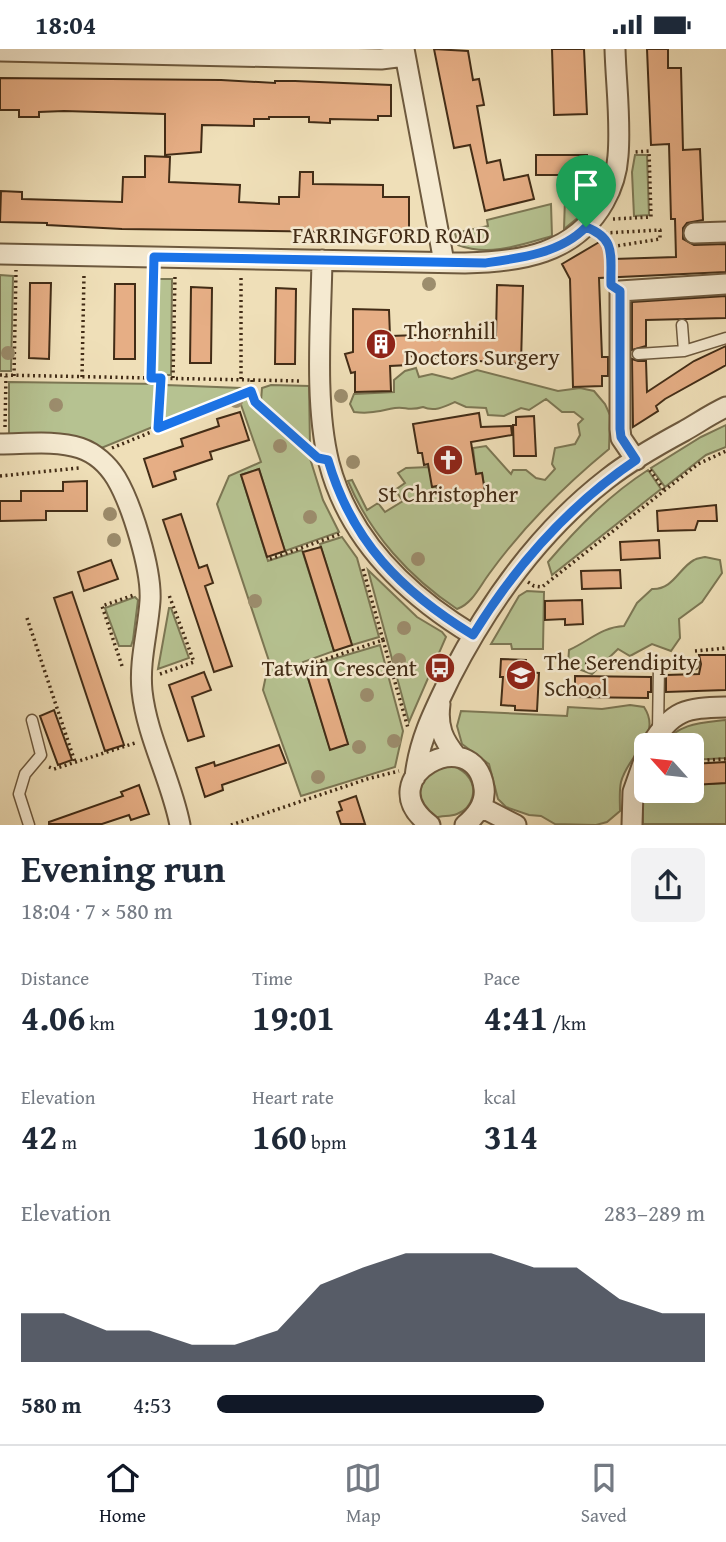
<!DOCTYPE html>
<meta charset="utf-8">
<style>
:root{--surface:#fff;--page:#f2f2f3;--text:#1f2937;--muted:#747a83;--line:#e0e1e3;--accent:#111827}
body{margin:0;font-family:"Gentium Book Plus",serif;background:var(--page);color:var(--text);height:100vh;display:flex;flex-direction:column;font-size:26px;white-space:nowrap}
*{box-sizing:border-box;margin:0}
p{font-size:23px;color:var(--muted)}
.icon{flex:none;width:38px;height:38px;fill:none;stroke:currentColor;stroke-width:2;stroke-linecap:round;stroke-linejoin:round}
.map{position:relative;height:776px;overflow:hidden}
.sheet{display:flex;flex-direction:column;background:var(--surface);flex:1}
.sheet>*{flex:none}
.needle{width:46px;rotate:297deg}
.controls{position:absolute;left:634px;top:684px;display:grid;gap:14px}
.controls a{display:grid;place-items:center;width:70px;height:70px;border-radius:10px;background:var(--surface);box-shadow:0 7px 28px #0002;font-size:35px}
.pin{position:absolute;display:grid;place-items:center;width:60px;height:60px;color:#fff;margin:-72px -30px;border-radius:50% 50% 50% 0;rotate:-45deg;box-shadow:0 0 7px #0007}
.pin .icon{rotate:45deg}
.round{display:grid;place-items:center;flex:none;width:74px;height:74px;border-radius:10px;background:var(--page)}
.summary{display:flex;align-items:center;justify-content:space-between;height:119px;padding:0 21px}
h1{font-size:38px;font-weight:800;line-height:52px}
.stats{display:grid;grid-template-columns:repeat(3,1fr);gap:10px;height:119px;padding:7px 21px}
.stats div{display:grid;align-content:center}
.stats b{font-size:35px;font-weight:800}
.stats small{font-size:19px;font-weight:400}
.stats p{font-size:19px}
.chart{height:196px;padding:14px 21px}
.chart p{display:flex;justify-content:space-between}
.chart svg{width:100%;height:126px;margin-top:7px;fill:var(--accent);opacity:.7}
ul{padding:0 21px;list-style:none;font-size:23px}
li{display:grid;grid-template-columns:112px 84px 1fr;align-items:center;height:52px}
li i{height:18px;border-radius:9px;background:var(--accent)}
.status{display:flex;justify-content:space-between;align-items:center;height:49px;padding:0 35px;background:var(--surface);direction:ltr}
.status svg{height:19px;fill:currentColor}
.tabs{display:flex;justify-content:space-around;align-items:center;height:98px;border-top:2px solid var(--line);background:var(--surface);font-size:19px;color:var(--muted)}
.tabs a{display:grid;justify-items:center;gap:4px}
.tabs .selected{color:var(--accent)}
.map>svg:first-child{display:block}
.green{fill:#b6c291;stroke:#7c7754;stroke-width:2}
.building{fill:#e6ae85;stroke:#422c16;stroke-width:2}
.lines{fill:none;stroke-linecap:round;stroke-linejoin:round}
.service-casing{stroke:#6d593e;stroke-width:13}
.minor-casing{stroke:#6d593e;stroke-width:23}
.path{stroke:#422c16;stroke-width:3.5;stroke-dasharray:2 3.5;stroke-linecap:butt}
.service{stroke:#f5ead1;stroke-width:10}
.minor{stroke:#f5ead1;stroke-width:19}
.tree{fill:#9c8d6d}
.route-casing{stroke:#fff;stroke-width:14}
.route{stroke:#1a73e8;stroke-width:9}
.labels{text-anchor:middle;stroke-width:5;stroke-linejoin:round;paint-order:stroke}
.street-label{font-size:23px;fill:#422c16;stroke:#f5ead1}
.poi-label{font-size:23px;fill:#422c16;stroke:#f5ead1;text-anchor:start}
</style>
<div class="status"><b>18:04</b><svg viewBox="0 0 49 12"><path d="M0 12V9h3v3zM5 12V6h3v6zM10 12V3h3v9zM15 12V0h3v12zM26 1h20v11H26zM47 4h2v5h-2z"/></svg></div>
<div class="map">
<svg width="726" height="776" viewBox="0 0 726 776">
<rect width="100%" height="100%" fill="#efdfb8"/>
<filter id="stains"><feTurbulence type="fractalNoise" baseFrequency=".00286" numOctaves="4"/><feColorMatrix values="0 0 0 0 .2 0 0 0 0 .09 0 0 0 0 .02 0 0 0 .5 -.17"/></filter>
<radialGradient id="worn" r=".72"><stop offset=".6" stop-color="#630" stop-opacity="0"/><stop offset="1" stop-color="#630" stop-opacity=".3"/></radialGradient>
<path class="green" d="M635,106H647L649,166L634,167L632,123Z
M595,148L585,163L564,180L565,149Z
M551,155L552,187C521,196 489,208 458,196L455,184L488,177L487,171Z
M0,226L13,227L11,322H0Z
M158,230H172L171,326H156Z
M416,319L419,328L432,325L452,330L477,321L558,342L580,339L594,342L605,355L610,366L609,400C564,437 523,478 489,525C480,537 472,555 457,560C410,529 370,485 348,432L352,431L367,461L378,454L385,463L403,452L395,441L405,434L398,424L406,419L429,418L433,438L436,437L439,451L485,443L482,424L476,425L473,399L486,397L511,425L513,421H526L536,429L545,431L555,420L552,415L555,399L575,395L580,386L578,375L583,370L574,363H562L546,350L529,361L521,359L504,367L488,366L486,359L466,358L455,353C444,358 434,363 423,358C406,363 407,357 395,359C378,362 371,365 354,363L350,355L354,345L394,343V331L405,322Z
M9,333L159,335L155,377L99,400L9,388Z
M166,336L241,339V341L163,374Z
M271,336L309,337L310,397L261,352L262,339Z
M245,347L308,403L323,451L339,483L285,502L259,420L241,426L268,512L302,501L334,602L303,613L330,700L348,695L323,613L380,596L403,682L395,718L301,747L263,641L269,612L217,455L229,427L261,413L239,350Z
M726,376V398L706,406L665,438L651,419L701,388Z
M648,421L661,440L552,526L548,513C578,478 609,446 648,421Z
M342,488L357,509L379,588L352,596L320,495Z
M705,508L720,511L722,524L702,553L679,570L680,589L671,602L652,595L630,607L618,600L592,625L568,616L569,601C589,592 602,578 624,577L637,554L652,540C673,541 679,519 694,511C697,509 701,509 705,508Z
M368,521L417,568L442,583L446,588L409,673Z
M527,542L544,543L543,600H512L511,595H491L519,547Z
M135,548L138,551L133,591L131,597H119L105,559Z
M169,559H171L189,609L158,620Z
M630,656L644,658C663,687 628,705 621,733C619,742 620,753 620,762L607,773L596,776L555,775L541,767L529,766L506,758L498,750L489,715L462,695L457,677L461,662L567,667L568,658L602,660Z
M726,671V709L691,711V696H662C679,674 700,674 726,671Z
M452,715C456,719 462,721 466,725C479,739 473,759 457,765C449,768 442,766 435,769C416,750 416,743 430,721Z
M691,721L692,736L726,734V775H643L642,739L646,732V742H691Z"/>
<path class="building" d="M434,0L468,2L473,31L479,30L484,56L477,57L487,114L500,111L504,131L528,126L534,150L485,162L470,96L454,99Z
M552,0H584L587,65L554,66Z
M647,0H668V19H681L683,101L700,100L703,171L687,174L683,179V190L694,196L726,195V223L599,229L602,308H608V327H602V337L573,338L570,230L562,215L601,192L613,210L676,208L675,170H671L669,95L651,96Z
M0,29L221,31L275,34V32H295L391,36V67H378V71L330,70V74L309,73V68H269V70H254V77L202,76L201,103L165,106V65L64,62L39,63V68H19V61H0Z
M536,106H587V126H536Z
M145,107L170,108L169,133L240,136L239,153L279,155V148H299L300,123H313V135L383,136V148H409V184L122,180L47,176V174L0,173L1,142L22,143V150L122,153L123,128H145Z
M30,234H51L49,310L29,309Z
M115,235H135V310H114Z
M497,236L523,237L521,315L409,307V316L390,317L391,342L355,343V323L351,324L345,305L353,303V260L389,261L390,287L419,286V283L496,287Z
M191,238L212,239L211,314H190Z
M276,239L296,240L295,315H275Z
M726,247V269L646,271V297L632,301V253Z
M726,297V316L665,350L656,357L658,362L633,378L632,310L638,312H646L647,343L694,312Z
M240,363L249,391L210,403L212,410L174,423L176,430L153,438L144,410L183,397L181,390L219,377L217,370Z
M479,364L481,378L511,377L512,386L471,393L476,425L482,424L485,443L439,451L437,437L432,438L428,415L424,416L422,404H418L413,375Z
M534,367L536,407H514L513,376H516V368Z
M259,420L285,502L267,508L241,426Z
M87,432V462H46V471L0,472V452H21V442H63V433Z
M716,456L717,472H698L695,481L658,482L657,462Z
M181,465L199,519L207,516L213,534L205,537L232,617L214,623L163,471Z
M659,491L660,509L621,511L620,493Z
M321,498L352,596L334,602L303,503Z
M111,511L118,530L84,542L78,523Z
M620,521L621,539L582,540L581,522Z
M72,543L124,696L105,702L54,549Z
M582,551L583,575L565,576V570L545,571V552Z
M699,606H726V641L666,643V626L699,625L701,615Z
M501,610L526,611V623L539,624L537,662L515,661V657L501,656L503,628H500Z
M323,613L348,695L330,701L305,619Z
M204,623L211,641L192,648L204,687L188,692L169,636Z
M575,627L651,628V643H648V649L575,648Z
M54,661L72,711L58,716L40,667Z
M279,696L286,714L222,736L223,741L205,748L196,719L214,713L215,717Z
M726,713V734L692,736L691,715Z
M139,736L149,765L131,771L129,766L102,775H49V773L123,747L121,743Z
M356,747L365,775H341L337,763L342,761L339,753Z"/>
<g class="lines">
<g class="service-casing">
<path id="service" d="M682,276L684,302
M638,305L684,302L726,289
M658,682L659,616L694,615
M29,776L19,745L25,725L41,706L32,671"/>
</g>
<g class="minor-casing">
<path id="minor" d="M404,0L444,213
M0,2L381,10L405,7
M694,184L726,183
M0,205L465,214C520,213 575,205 604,153C612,139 617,123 618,107C621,72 616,35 615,0
M322,211C321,273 314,354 329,414C349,491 407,546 473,586
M0,395C25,395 56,391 80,399C95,404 108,416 116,429C132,456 152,521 150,552C148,582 139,612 142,642C147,688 171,730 180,776
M636,411L621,389L620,380V242L726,235
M440,655C437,678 443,691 457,708
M651,696C672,661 686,659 725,658
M415,728C419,691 434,662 450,629C489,553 540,482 607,430C631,411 658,396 684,382C698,374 711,365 726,358
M481,758L516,776
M430,776C366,728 475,671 484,739C486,754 477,766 465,776
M632,776L633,743L646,706"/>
</g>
<path class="path" d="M613,170L651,168L649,102L635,103
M605,184L660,181V190L610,198L611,228
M602,185L610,198
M0,326L302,332
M14,327L16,221
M82,328L84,225
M151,329L153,226
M173,329L175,226
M241,330V227
M252,331V342L255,353L308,400
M5,378L6,327
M158,379L161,329
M112,399L252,342
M650,421L665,442
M0,427L79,419
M270,510L340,485
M528,533L534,537L542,538L698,415L726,402
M27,569L75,713
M383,591L408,679
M695,602L726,599
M585,614L646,616
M122,617L102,557L134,546
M305,617L383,591L363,520
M160,625L194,613L169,546
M691,712L726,710
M49,718L54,720L135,694
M231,776L367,730L399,722"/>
<use href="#service" class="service"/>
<use href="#minor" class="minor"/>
</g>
<g class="tree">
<circle cx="429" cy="235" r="7"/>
<circle cx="8" cy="304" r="7"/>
<circle cx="341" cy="347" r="7"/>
<circle cx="236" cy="352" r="7"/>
<circle cx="56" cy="356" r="7"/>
<circle cx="280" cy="397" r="7"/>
<circle cx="353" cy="413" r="7"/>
<circle cx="110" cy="465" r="7"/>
<circle cx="310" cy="468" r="7"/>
<circle cx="114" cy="491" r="7"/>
<circle cx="418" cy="510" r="7"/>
<circle cx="255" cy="552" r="7"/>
<circle cx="404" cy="579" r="7"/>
<circle cx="399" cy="611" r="7"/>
<circle cx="367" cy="646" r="7"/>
<circle cx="394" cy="692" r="7"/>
<circle cx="359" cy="698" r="7"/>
<circle cx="318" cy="728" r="7"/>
</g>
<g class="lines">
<g class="route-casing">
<path id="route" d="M586,178C617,190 610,207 611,236L620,242V380L621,388L636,411C568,457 516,516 473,586C401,542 352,493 328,411L318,409L255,353L251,342L158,379L161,329H151L154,208L485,214C521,209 561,204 586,178Z"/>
</g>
<use href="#route" class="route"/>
</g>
<defs>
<g id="building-disc" transform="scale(1.575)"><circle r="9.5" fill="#8f2418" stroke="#f5ead1"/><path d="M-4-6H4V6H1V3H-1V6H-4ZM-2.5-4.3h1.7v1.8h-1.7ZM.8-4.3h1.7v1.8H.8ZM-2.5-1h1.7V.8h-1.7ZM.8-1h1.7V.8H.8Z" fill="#fff"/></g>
<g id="church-disc" transform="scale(1.575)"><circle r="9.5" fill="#8f2418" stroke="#f5ead1"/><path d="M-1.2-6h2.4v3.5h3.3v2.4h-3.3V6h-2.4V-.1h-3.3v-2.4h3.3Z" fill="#fff"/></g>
<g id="bus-disc" transform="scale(1.575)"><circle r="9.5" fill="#8f2418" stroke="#f5ead1"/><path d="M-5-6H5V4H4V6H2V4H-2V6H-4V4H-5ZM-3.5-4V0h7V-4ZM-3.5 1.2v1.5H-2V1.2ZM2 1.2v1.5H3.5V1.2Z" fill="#fff"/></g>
<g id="school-disc" transform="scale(1.575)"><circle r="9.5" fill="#8f2418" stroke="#f5ead1"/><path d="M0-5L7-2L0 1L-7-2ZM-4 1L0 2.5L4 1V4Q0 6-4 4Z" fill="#fff"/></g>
</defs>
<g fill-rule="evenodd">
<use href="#building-disc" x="381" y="295"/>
<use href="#church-disc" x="448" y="411"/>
<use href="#bus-disc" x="440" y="619"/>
<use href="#school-disc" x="521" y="626"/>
</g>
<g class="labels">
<g class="street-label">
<text x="391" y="194">FARRINGFORD ROAD</text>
</g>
<g class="poi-label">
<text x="404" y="290">Thornhill<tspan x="404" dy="26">Doctors Surgery</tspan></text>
<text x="448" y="453" text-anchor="middle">St Christopher</text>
<text x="544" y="621">The Serendipity<tspan x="544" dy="26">School</tspan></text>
<text x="417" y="627" text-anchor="end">Tatwin Crescent</text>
</g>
</g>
<rect width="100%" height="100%" filter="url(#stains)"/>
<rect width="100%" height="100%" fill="url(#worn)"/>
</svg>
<div class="controls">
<a><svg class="needle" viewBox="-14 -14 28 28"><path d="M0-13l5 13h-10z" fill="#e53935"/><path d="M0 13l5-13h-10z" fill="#747a83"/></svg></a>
</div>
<div class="pin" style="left:586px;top:178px;background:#1e9e55"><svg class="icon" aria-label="arrive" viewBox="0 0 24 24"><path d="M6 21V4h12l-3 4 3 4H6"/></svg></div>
</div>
<section class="sheet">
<div class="summary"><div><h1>Evening run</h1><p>18:04 · 7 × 580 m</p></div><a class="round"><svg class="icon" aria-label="share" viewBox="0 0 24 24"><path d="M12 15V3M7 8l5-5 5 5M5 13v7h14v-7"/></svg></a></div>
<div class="stats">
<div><p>Distance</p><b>4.06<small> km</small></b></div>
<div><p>Time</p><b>19:01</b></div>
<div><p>Pace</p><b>4:41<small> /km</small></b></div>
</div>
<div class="stats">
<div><p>Elevation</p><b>42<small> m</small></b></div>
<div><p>Heart rate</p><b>160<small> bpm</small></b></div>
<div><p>kcal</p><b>314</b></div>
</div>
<div class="chart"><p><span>Elevation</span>283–289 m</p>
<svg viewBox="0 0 160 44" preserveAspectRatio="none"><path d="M0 44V27L10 27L20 33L30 33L40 38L50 38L60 33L70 17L80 11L90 6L100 6L110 6L120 11L130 11L140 22L150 27L160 27V44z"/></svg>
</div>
<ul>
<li><b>580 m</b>4:53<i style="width:67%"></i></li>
</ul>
</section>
<nav class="tabs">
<a class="selected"><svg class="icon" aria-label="home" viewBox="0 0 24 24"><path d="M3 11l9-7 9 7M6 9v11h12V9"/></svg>Home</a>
<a><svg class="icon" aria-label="map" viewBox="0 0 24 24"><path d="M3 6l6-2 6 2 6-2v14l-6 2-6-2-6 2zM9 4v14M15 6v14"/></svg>Map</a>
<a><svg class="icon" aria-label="saved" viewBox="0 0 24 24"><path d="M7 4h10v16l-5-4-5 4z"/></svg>Saved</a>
</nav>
